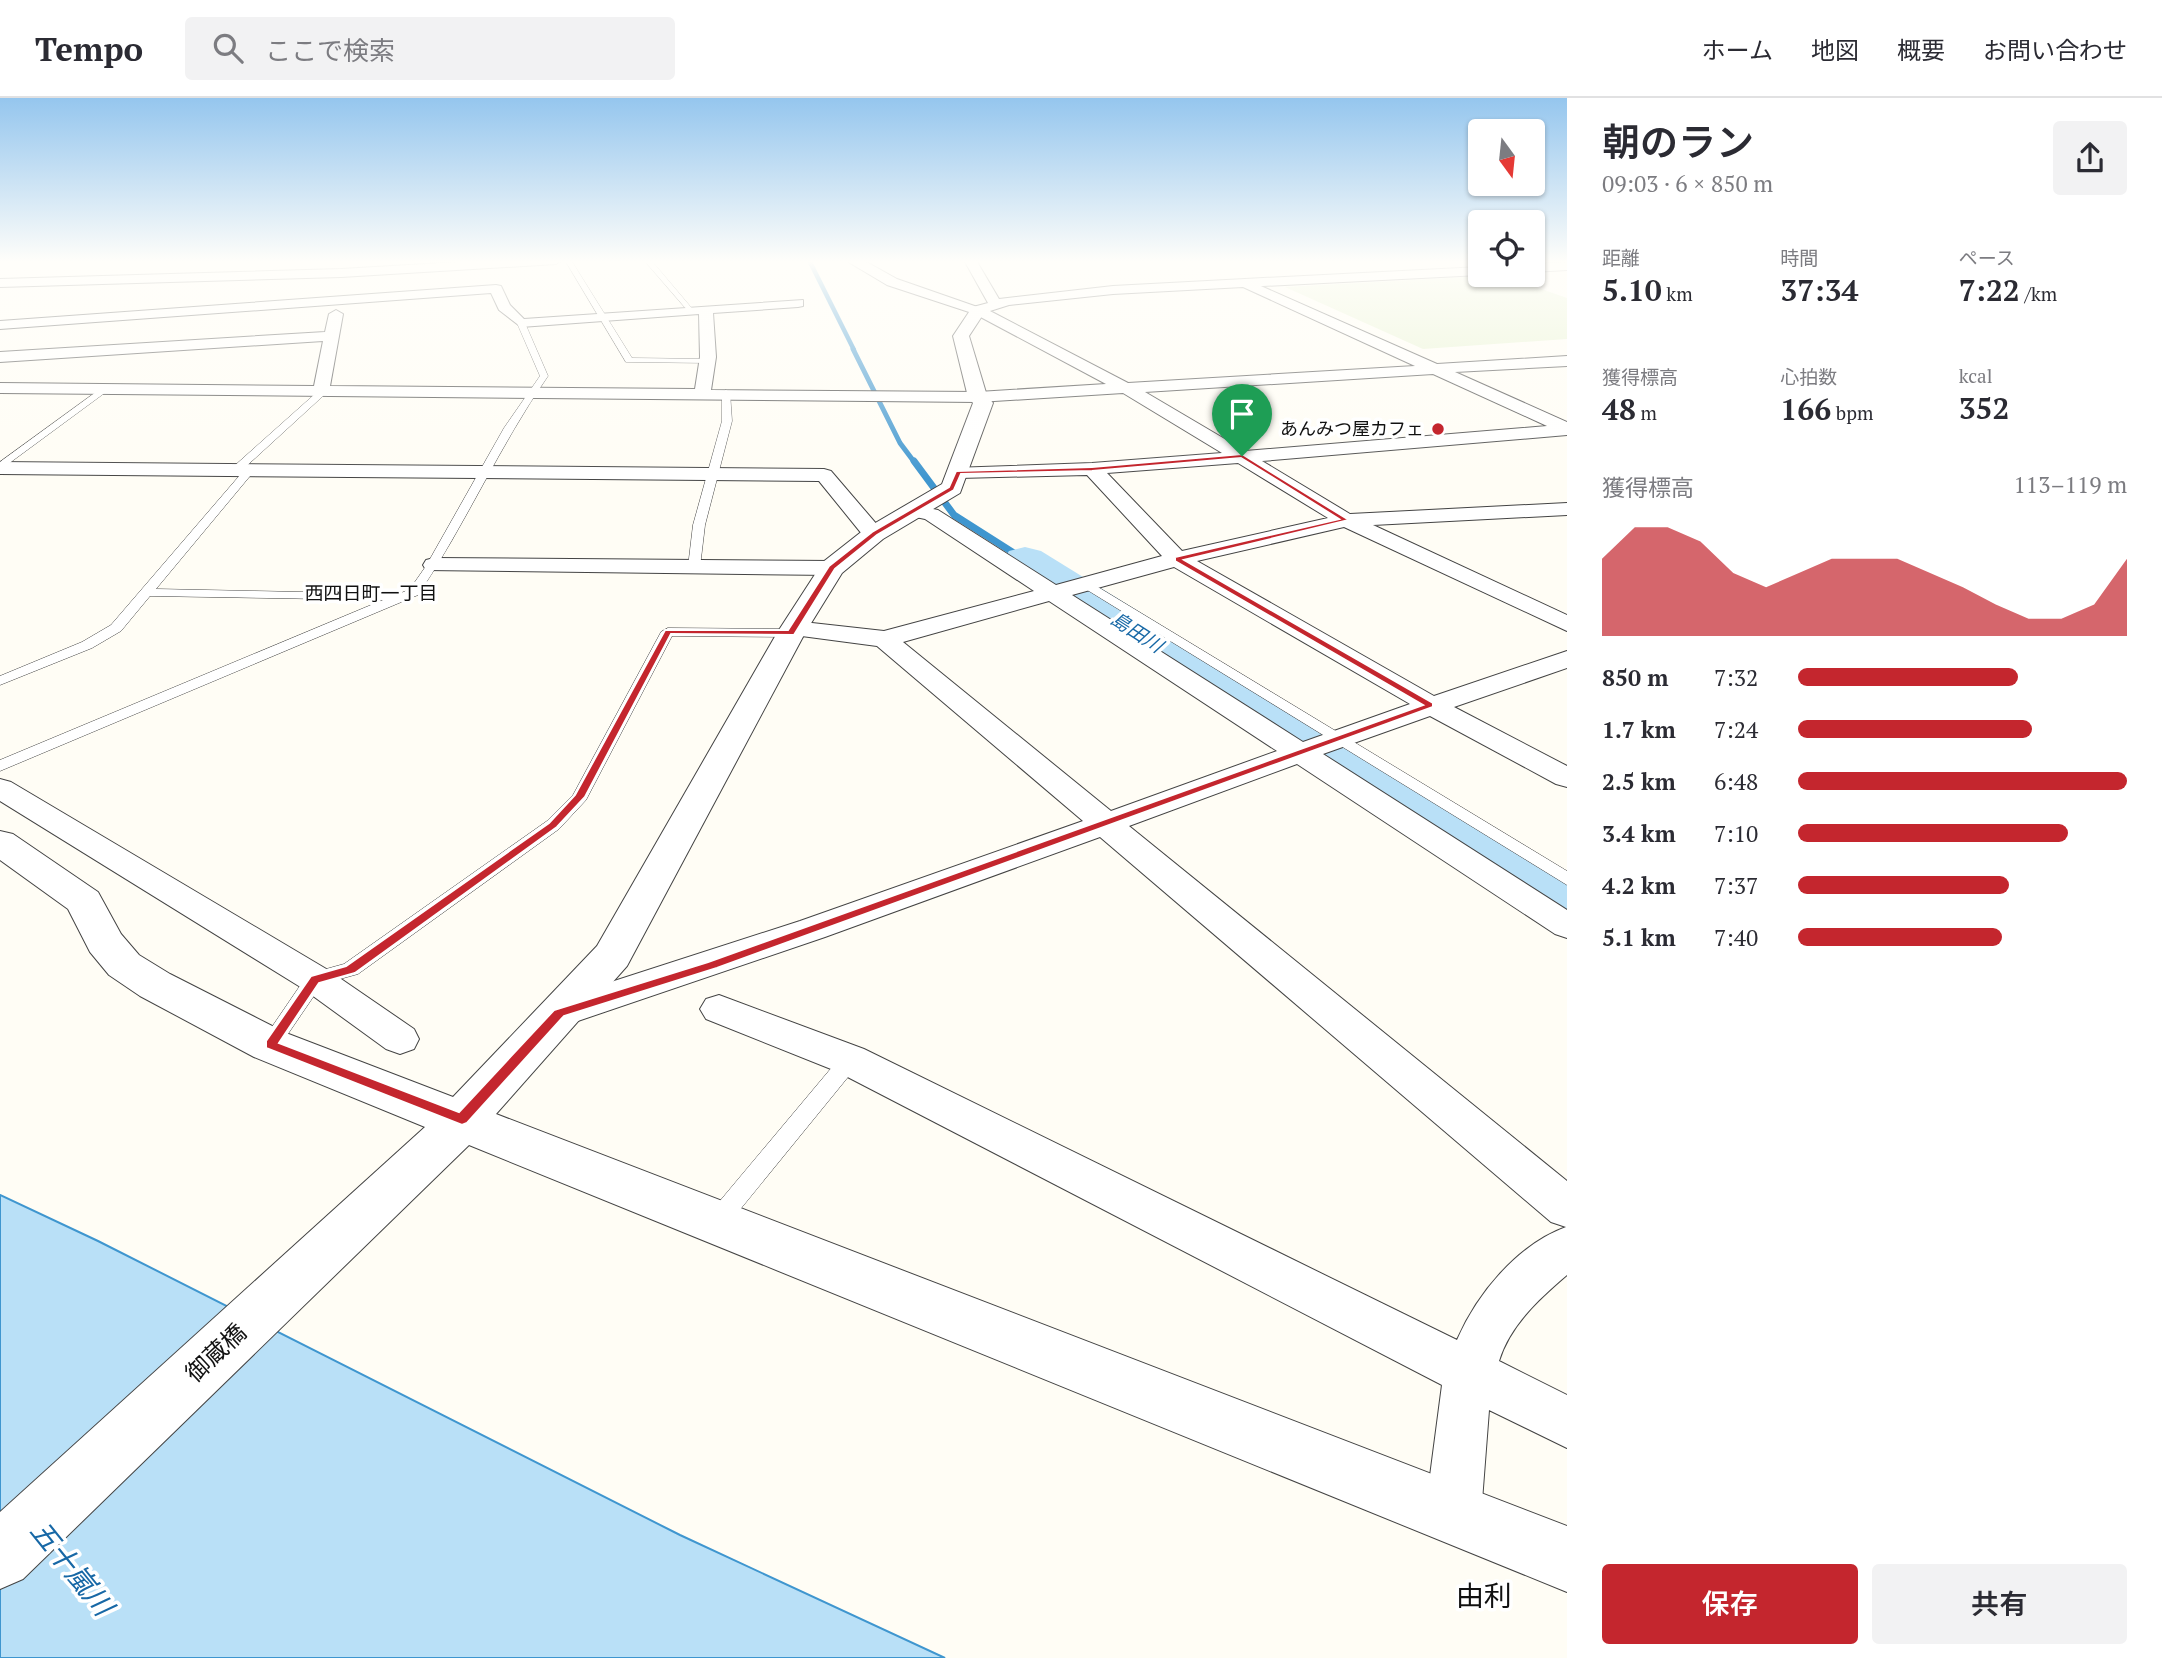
<!DOCTYPE html>
<html lang="ja">
<meta charset="utf-8">
<style>
:root{--surface:#fff;--page:#f2f2f3;--text:#2b2b33;--muted:#7c7c81;--line:#e1e1e2;--accent:#c4262e}
body{margin:0;font-family:"PT Serif","Noto Sans JP",serif;background:var(--page);color:var(--text);height:100vh;display:flex;flex-direction:column;font-size:26px;white-space:nowrap}
*{box-sizing:border-box;margin:0}
p{font-size:23px;color:var(--muted)}
.icon{flex:none;width:38px;height:38px;fill:none;stroke:currentColor;stroke-width:2;stroke-linecap:round;stroke-linejoin:round}
.map{position:relative;flex:1;overflow:hidden}
.details{display:flex;flex-direction:column;background:var(--surface);width:595px}
.details>*{flex:none}
.needle{width:46px;rotate:165deg}
.buttons{position:absolute;left:1468px;top:21px;display:grid;gap:14px}
.buttons a{display:grid;place-items:center;width:77px;height:77px;border-radius:7px;background:var(--surface);box-shadow:0 2px 5px #0004;font-size:35px}
.pin{position:absolute;display:grid;place-items:center;width:60px;height:60px;color:#fff;margin:-72px -30px;border-radius:50% 50% 50% 0;rotate:-45deg;box-shadow:0 0 7px #0007}
.pin .icon{rotate:45deg}
.round{display:grid;place-items:center;flex:none;width:74px;height:74px;border-radius:7px;background:var(--page)}
.head{display:flex;align-items:center;justify-content:space-between;height:119px;padding:0 35px}
h1{font-size:38px;font-weight:600;line-height:52px}
.metrics{display:grid;grid-template-columns:repeat(3,1fr);gap:10px;height:119px;padding:7px 35px}
.metrics div{display:grid;align-content:center}
.metrics b{font-size:30px;font-weight:600}
.metrics small{font-size:19px;font-weight:400}
.metrics p{font-size:19px}
.chart{height:196px;padding:14px 35px}
.chart p{display:flex;justify-content:space-between}
.chart svg{width:100%;height:126px;margin-top:7px;fill:var(--accent);opacity:.7}
.primary-button{display:flex;gap:14px;margin-top:auto;padding:14px 35px}
.primary-button a{flex:1;height:80px;border-radius:7px;background:var(--accent);color:#fff;font-size:28px;font-weight:600;line-height:80px;text-align:center}
.primary-button a+a{background:var(--page);color:var(--text)}
ul{padding:0 35px;list-style:none;font-size:23px}
li{display:grid;grid-template-columns:112px 84px 1fr;align-items:center;height:52px}
li i{height:18px;border-radius:9px;background:var(--accent)}
header{display:flex;align-items:center;gap:42px;box-sizing:border-box;height:98px;padding:0 35px;background:var(--surface);border-bottom:2px solid var(--line)}
header strong{font-size:33px}
nav{display:flex;gap:38px;margin-inline-start:auto;font-size:24px}
.search{width:490px;height:63px;background:var(--page);display:flex;align-items:center;gap:18px;box-sizing:border-box;padding:0 24px;border-radius:7px;color:var(--muted);font-size:26px}
main{display:flex;flex:1;min-height:0}
.map>svg:first-child{display:block}
.pitch{fill:#e6f2cf}
.water{fill:#b9e0f7;stroke:#3f96cf;stroke-width:2}
.lines{fill:none;stroke-linecap:round;stroke-linejoin:round}
.stream-far2{stroke:#3f96cf;stroke-width:4.5}
.stream-far1{stroke:#3f96cf;stroke-width:5}
.stream{stroke:#3f96cf;stroke-width:7}
.river{fill:#b9e0f7;fill-rule:evenodd}
.service-casing{stroke:#444;stroke-width:1}
.minor-casing{stroke:#444;stroke-width:2}
.tertiary-casing{stroke:#444;stroke-width:2}
.service{fill:#fff;fill-rule:evenodd}
.minor{fill:#fff;fill-rule:evenodd}
.tertiary{fill:#fff;fill-rule:evenodd}
.route{fill:#c4262e;stroke:#fff;stroke-width:2;fill-rule:evenodd}
.poi-dot{fill:#c4262e;stroke:#fff;stroke-width:2.5}
.labels{text-anchor:middle;stroke-width:7;stroke-linejoin:round;paint-order:stroke}
.far-poi-label{font-size:18px;fill:#111;stroke:#fff;text-anchor:end}
.far-neighbourhood-label{font-size:19px;fill:#111;stroke:#fff}
.far-water-label{font-size:19px;font-style:italic;fill:#1768a6;stroke:#fff}
.near-street-label{font-size:24px;fill:#111;stroke:#fff}
.near-water-label{font-size:28px;font-style:italic;fill:#1768a6;stroke:#fff}
.near-neighbourhood-label{font-size:28px;fill:#111;stroke:#fff}
</style>
<header>
<strong>Tempo</strong>
<div class="search"><svg class="icon" aria-label="search" viewBox="0 0 24 24"><circle cx="10" cy="10" r="6"/><path d="M15 15l6 6"/></svg>ここで検索</div>
<nav><a>ホーム</a><a>地図</a><a>概要</a><a>お問い合わせ</a></nav>
</header>
<main>
<div class="map">
<svg width="1567" height="1560" viewBox="0 0 1567 1560">
<rect width="100%" height="100%" fill="#fffdf5"/>
<path class="pitch" d="M1501,177L1567,200V241L1423,251L1285,189Z"/>
<path class="water" d="M0,1097L98,1143L680,1437L945,1560H0Z"/>
<g class="lines">
<path class="stream-far2" d="M809,162L854,252"/>
<path class="stream-far1" d="M853,251L900,345L915,365"/>
<path class="stream" d="M914,363L954,417L1025,462"/>
<path class="river" d="M1025,449L1041,453L1567,778V832L1543,825L1009,471L1003,462L1009,453Z"/>
<g class="service-casing">
<path id="service" d="M565,162H571L632,260L708,261L711,265L626,264Z
M644,162H651L695,214H689Z
M521,223L525,225L548,278C499,348 466,426 418,497L0,673V662L383,502L150,498L121,533L92,550L0,587V578L82,544L111,527L246,370L255,372L156,491L399,496L410,491L426,468L504,330L540,278L517,225Z
M103,289L110,291L0,372V364Z
M318,290L325,292L323,298L240,374H232V370L316,295Z
M726,292L730,295L732,323L705,427L700,469L694,473L688,469L693,427L722,323V295Z
M1088,483L1567,773V787L1084,490L1082,487Z
M668,530L791,531L798,535L791,539L672,538L586,702L559,731L358,876L322,886L277,952L270,955L263,952L260,947L263,942L308,876L344,866L547,723L573,697L661,534Z
M850,954L857,956L860,962L857,968L725,1130L717,1133L709,1130L705,1123L709,1116L843,956Z"/>
</g>
<g class="minor-casing">
<path id="minor" d="M493,162H562L556,166L341,179L0,189V181L341,171Z
M964,162H976L999,201L1113,188L1245,181L1437,266L1567,258V268L1455,274L1567,324V337L1262,363L1350,416L1567,405V417L1373,427L1567,517V533L1344,429L1197,463L1434,598L1567,553V570L1454,609L1567,668V689L1556,686L1430,618L1323,656L1567,812V840L1555,836L1297,666L1129,728L1567,1083V1177C1539,1201 1510,1227 1499,1263L1567,1297V1350L1489,1312L1481,1416L1473,1436L1453,1444L1433,1436L1425,1416L1442,1287L836,973L706,921L700,911L706,901L719,897L864,951L1457,1242C1477,1196 1517,1147 1566,1129L1551,1124L1100,739L825,839L572,925L559,929L546,925L540,915L546,905L800,823L1083,723L877,548L794,537L785,535L782,530L785,525L794,523L884,533L1034,493L925,421L906,417L903,413L906,409L913,407L938,412L1056,487L1162,458L1087,377L959,380L952,378L949,374L952,370L1092,365L1222,355L1123,295L978,304L0,295V285L314,288L323,243L0,264V254L325,234L329,216L336,212L343,216L330,288L695,291L700,259L699,216L521,229L499,212L491,195L0,231V223L496,187L501,188L510,207L524,221L803,202V208L798,209L713,215L716,259L711,292L978,294L1106,286L973,215V209L988,205ZM1243,189L1415,268L1128,285L990,213L1009,207L1113,196ZM1433,276L1547,328L1245,353L1145,294ZM1238,365L1328,420L1182,453L1107,375ZM1174,469L1410,606L1303,644L1072,497ZM1049,503L1277,653L1111,713L903,544Z
M0,364L824,371L831,373L885,436L874,442L866,441L819,383L0,376Z
M434,460L832,463L843,470L832,477L426,472L423,467L426,462Z
M0,681L11,684L328,872L414,931L419,941L414,951L400,956L386,951L302,890L0,703Z"/>
</g>
<g class="tertiary-casing">
<path id="tertiary" d="M845,162H863L897,181L986,212L969,238L987,298L993,305L960,395L883,441L842,475L805,535L627,868L496,1016L1567,1428V1494L469,1047L23,1481L0,1491V1414L425,1029L254,959L140,898L109,877L90,854L68,811L0,762V733L13,736L98,794L121,836L139,857L170,876L286,935L453,999L597,848L777,535L823,464L865,431L942,386L973,305L968,299L953,238L969,214L887,187Z
M1567,164V172L1533,174V166Z
M1480,169V177L1245,189L1238,185L1245,181Z"/>
</g>
<use href="#service" class="service"/>
<use href="#minor" class="minor"/>
<use href="#tertiary" class="tertiary"/>
</g>
<linearGradient id="sky" x2="0" y2="1"><stop stop-color="#95c6ee"/><stop offset="0.43" stop-color="#fffefa"/><stop offset="1" stop-color="#fffefa" stop-opacity="0"/></linearGradient>
<rect width="1567" height="381" fill="url(#sky)"/>
<path class="route" d="M1242,356L1349,422L1184,462L1433,605V609L717,870L564,918L467,1025L462,1027L266,950V943L311,878L346,868L549,725L575,697L665,532H788L829,468L872,434L949,389L956,373L1092,369ZM1241,360L1339,421L1175,459V463L1423,607L708,864L554,912L459,1014L279,945L319,885L355,875L557,729L585,699L671,536L794,537L835,471L877,437L954,392L961,376L1092,373Z"/>
<circle class="poi-dot" cx="1438" cy="331" r="7"/>
<g class="labels">
<g class="far-poi-label">
<text x="1424" y="337">あんみつ屋カフェ</text>
</g>
<g class="far-neighbourhood-label">
<text x="371" y="502">西四日町一丁目</text>
</g>
<g class="far-water-label">
<text transform="translate(1137 534) rotate(33)" y="7">島田川</text>
</g>
<g class="near-street-label">
<text transform="translate(216 1255) rotate(-43)" y="8">御蔵橋</text>
</g>
<g class="near-water-label">
<text transform="translate(72 1470) rotate(51)" y="10">五十嵐川</text>
</g>
<g class="near-neighbourhood-label">
<text x="1484" y="1508">由利</text>
</g>
</g>
</svg>
<div class="buttons">
<a><svg class="needle" viewBox="-14 -14 28 28"><path d="M0-13l5 13h-10z" fill="#e53935"/><path d="M0 13l5-13h-10z" fill="#7c7c81"/></svg></a>
<a><svg class="icon" aria-label="locate" viewBox="0 0 24 24"><circle cx="12" cy="12" r="6"/><path d="M12 2v4M12 18v4M2 12h4M18 12h4"/></svg></a>
</div>
<div class="pin" style="left:1242px;top:358px;background:#1e9e55"><svg class="icon" aria-label="arrive" viewBox="0 0 24 24"><path d="M6 21V4h12l-3 4 3 4H6"/></svg></div>
</div>
<section class="details">
<div class="head"><div><h1>朝のラン</h1><p>09:03 · 6 × 850 m</p></div><a class="round"><svg class="icon" aria-label="share" viewBox="0 0 24 24"><path d="M12 15V3M7 8l5-5 5 5M5 13v7h14v-7"/></svg></a></div>
<div class="metrics">
<div><p>距離</p><b>5.10<small> km</small></b></div>
<div><p>時間</p><b>37:34</b></div>
<div><p>ペース</p><b>7:22<small> /km</small></b></div>
</div>
<div class="metrics">
<div><p>獲得標高</p><b>48<small> m</small></b></div>
<div><p>心拍数</p><b>166<small> bpm</small></b></div>
<div><p>kcal</p><b>352</b></div>
</div>
<div class="chart"><p><span>獲得標高</span>113–119 m</p>
<svg viewBox="0 0 160 44" preserveAspectRatio="none"><path d="M0 44V17L10 6L20 6L30 11L40 22L50 27L60 22L70 17L80 17L90 17L100 22L110 27L120 33L130 38L140 38L150 33L160 17V44z"/></svg>
</div>
<ul>
<li><b>850 m</b>7:32<i style="width:67%"></i></li>
<li><b>1.7 km</b>7:24<i style="width:71%"></i></li>
<li><b>2.5 km</b>6:48<i style="width:100%"></i></li>
<li><b>3.4 km</b>7:10<i style="width:82%"></i></li>
<li><b>4.2 km</b>7:37<i style="width:64%"></i></li>
<li><b>5.1 km</b>7:40<i style="width:62%"></i></li>
</ul>
<div class="primary-button"><a>保存</a><a>共有</a></div>
</section>
</main>
